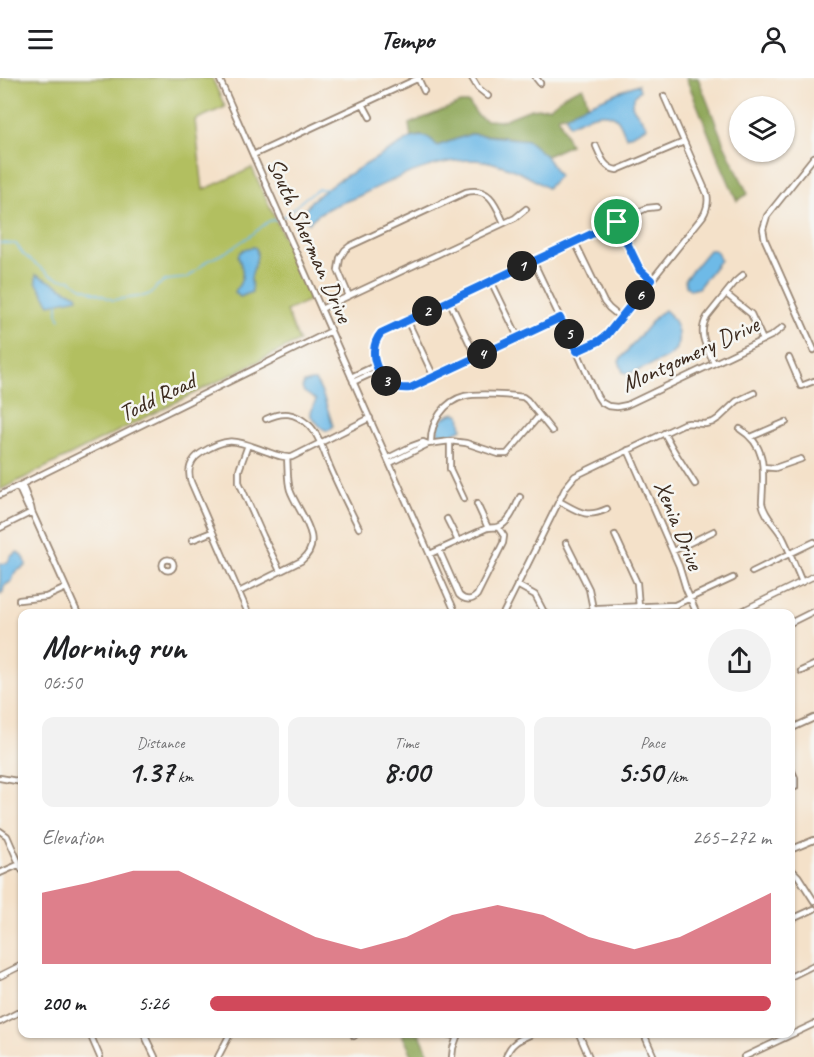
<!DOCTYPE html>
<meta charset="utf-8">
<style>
:root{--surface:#fff;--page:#f2f2f2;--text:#202124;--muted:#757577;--accent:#d1495b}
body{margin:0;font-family:Caveat,sans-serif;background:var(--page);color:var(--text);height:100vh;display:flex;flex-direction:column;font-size:22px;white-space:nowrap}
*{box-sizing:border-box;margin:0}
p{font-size:20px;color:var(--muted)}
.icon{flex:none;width:33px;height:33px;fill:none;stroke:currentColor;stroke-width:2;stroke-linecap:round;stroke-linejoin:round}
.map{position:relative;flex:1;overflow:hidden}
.drawer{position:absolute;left:18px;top:531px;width:777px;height:429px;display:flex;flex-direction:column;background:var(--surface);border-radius:12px;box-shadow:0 2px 4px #0004}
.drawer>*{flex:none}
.tools{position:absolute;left:729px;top:18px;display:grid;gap:12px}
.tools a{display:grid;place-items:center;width:66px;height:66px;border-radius:50%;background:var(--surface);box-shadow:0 2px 4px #0004;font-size:30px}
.pin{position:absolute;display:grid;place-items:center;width:51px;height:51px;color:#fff;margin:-26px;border:3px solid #fff;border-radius:50%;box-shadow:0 2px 6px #0007}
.km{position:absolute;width:30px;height:30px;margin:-15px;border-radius:50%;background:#222;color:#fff;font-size:16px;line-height:30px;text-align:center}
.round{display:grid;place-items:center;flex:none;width:63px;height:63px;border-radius:32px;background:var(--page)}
.summary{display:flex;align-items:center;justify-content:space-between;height:102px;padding:0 24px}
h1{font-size:33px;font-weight:600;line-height:45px}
.figures{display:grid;grid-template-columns:repeat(3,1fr);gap:9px;height:102px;padding:6px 24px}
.figures div{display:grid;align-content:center;border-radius:12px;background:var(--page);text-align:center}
.figures b{font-size:30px;font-weight:600}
.figures small{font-size:16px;font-weight:400}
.figures p{font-size:16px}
.chart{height:168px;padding:12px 24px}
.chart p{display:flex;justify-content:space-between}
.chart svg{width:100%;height:108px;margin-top:6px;fill:var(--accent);opacity:.7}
ul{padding:0 24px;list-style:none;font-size:20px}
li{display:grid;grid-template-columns:96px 72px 1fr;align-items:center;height:45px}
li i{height:15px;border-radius:8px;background:var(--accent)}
header{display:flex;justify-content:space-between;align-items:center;height:78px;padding:0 24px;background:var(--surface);font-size:27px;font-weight:600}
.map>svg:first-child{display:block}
.green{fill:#b2bf60;stroke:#76743f;stroke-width:1.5}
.forest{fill:#8da656;stroke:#64683a;stroke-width:1.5}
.water{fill:#6ebae7;stroke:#547282;stroke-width:1.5}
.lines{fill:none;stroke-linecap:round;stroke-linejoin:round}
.stream{stroke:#6ebae7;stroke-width:1.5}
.minor-casing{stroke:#988674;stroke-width:8}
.major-casing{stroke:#988674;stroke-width:8}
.minor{stroke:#fff;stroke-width:4.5}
.major{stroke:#fff;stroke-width:5}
.route-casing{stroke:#fff;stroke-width:12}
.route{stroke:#1a73e8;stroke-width:8}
.labels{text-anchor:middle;stroke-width:5;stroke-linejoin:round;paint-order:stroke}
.street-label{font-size:24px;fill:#3b2a1e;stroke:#f6f6f2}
</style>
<header><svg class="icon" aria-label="menu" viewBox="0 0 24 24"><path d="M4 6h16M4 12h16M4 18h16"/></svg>Tempo<svg class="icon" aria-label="person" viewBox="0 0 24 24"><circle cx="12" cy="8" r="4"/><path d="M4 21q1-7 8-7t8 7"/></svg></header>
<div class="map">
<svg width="814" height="979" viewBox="0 0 814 979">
<rect width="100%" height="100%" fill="#f6f6f2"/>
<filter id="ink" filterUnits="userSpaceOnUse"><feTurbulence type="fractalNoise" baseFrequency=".0167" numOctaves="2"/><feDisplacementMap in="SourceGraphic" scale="12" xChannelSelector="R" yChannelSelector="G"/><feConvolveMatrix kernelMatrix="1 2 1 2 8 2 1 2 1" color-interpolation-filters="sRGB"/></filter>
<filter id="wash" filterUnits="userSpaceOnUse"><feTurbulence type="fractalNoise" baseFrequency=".008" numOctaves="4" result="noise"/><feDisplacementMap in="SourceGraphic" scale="24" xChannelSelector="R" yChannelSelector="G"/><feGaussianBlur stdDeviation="1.35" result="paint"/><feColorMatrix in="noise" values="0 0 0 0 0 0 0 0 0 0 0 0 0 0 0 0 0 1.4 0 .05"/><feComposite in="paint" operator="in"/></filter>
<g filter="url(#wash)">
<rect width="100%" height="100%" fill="#f4e1c9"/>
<path class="green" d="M0,0H212L225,29L195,42L203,112L252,90L312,221L286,233L299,263L0,412Z"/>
<path class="forest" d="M686,0H698L724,66L748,116L737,123L717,77L696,24Z
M583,9L588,26C578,31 570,37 558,38L570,67L546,78L527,62L498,58L471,56L437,68L422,57L411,60L409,46L460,25H469L478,38L486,42L501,43L531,31L550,29L565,17Z
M402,956H420L430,979H413Z"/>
<path class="water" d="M638,6L640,12C622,30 639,32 647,49L626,59C623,53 621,45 617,41C605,29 581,41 569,47L566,38L575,32Z
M471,56L527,62L546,78L559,98L547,110C532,100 515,91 497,86C454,72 399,98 361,117C342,126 322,129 309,145L302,137L311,123L339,102L411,60C424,57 429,57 437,68Z
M253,169L256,170C260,182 250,193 251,204C252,208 252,211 252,214L240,219L235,214C236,211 239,208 240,205C245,196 241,186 238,178C241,171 246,170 253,169Z
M709,172H714L717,174L720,182L698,210L691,212L686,208L685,201Z
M36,197C50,202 63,211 77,217L78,220L50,226L36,204Z
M665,232C677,241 684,264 672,276C665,282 655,285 646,289C638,292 631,297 623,294L619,283L658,236Z
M311,303H315C323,312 329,336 333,348C326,360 317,344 311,338V334L316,322L304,314L302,310L304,305Z
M455,335L460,337L462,351L450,357L438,356C436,344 444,338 455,335Z
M18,474L25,481L26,488L15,494L12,503L4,508L3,514L0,516V485L3,486L8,484L11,478Z"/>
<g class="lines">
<path class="stream" d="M0,165L16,166L24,177L50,197L60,201L71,202L81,209L113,222L144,218L152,215L157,208L167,202L186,200L191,197L207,183L226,174L250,158L269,143L278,141L285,138L305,120L318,111H327
M58,225V237L60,241"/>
</g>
</g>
<g filter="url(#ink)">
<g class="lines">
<g class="minor-casing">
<path id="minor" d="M219,0L456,536
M418,0L424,13
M472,0L478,10L488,18
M536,0L540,5
M363,26L370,39
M596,68C601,79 604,90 617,92L684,64
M253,77L419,0
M814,79L767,138L763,151L765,162L814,272
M617,144L639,191L651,202
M575,164L604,224L609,230L621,240
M533,183L564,248L575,269L597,318L601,324L608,328L617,329L627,327L773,257L783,249
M491,203L518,259
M726,216L751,236L763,262
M349,218L338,192L340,180L345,172L350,168L466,114C490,108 496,127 504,145
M449,222L476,279
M321,231L515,140L526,131
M560,240L408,310C379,313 360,270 386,252L647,130L657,129
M407,242L434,299
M577,273L599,263L611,253L703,138C707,131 709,125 707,116L664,18
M789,280L801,308L814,303
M714,285C707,270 697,256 707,239L735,204L743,197
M351,299L377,287
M353,304L379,292
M266,341C283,333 294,334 309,347C319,356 325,377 330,389C339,410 349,430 359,450
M740,351C769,369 763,396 762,425C765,439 775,446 782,458C790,473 795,489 802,504
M664,355L674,373L695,406
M751,359L786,344
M450,363V391L464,421
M431,365C430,345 444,323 465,318C477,315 509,317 523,319L527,322L552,353
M248,367L239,392V404L263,458L280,493
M628,372L679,488L686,511L697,536
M388,380L412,368L423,364L428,366L450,363L466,365L499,376H507L539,338
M390,385L428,366
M763,389L775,390L801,381
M18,408L28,430L32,434L31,429L22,406
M0,417L331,253
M559,423C578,433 585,441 607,431
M477,426L488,450
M447,441L458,463
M0,450L32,434L78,536
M615,457L637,505L639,529
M192,462L212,454
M566,465L589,511L593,531
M439,472L459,517C465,523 472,523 477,517L503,465L504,458L498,449
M673,473L714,453
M430,476L487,450C491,449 495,450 498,449C510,445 515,429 520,419
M162.5 487a5.5 5.5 0 1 1 11 0a5.5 5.5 0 1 1-11 0Z
M752,494L814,464
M517,507L535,517L545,536
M239,514L301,483C327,462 298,435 290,412C287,402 288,390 287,379
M19,522L46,519L66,510
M248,535L191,404C187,393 190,382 201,375C231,356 238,364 268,374C276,377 283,380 292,379L370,340
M503,536L566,409L575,398L683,346L689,345L705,346L713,344L719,340L737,323L754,315
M580,536L598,530L675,527L733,500
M790,545L814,533
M801,593L814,587
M790,651L814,640
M790,689L795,700V709
M0,700L22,704
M0,753L7,758L22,792
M790,772L814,762
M790,790L798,798L814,823
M0,795L20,786
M790,842L814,831
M790,899L814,887
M0,944L17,935
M90,956L100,979
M144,956L155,979
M353,956L354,958
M446,956L457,959
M579,956L589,979
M644,956L654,979
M218,979L230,956
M452,979L453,970L458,956
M506,979C510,965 520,961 532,956
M744,979L814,946"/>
</g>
<g class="major-casing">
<path id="major" d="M736,536L814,498
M0,898L22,887"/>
</g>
<use href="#minor" class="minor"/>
<use href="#major" class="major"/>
</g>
</g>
<g class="lines" filter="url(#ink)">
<g class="route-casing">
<path id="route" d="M617,144L640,192L651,202L607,257L599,263L577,273L560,240L410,310C382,314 363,276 381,255Z"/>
</g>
<use href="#route" class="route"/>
</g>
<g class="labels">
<g class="street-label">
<text transform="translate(310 162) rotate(66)" y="8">South Sherman Drive</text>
<text transform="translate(690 276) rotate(-25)" y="8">Montgomery Drive</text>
<text transform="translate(157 319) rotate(-26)" y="8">Todd Road</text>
<text transform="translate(679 447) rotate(68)" y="8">Xenia Drive</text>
</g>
</g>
</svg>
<div class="tools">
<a><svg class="icon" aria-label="layers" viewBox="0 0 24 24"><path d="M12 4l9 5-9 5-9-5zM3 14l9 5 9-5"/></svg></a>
</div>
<div class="pin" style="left:617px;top:144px;background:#1e9e55"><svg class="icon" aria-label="arrive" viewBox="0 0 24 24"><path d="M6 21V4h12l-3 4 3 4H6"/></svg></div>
<b class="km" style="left:522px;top:188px">1</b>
<b class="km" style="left:427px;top:233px">2</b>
<b class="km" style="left:386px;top:303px">3</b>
<b class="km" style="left:482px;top:276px">4</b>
<b class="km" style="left:569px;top:256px">5</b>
<b class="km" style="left:640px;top:217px">6</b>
<section class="drawer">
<div class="summary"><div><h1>Morning run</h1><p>06:50</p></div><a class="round"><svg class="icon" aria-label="share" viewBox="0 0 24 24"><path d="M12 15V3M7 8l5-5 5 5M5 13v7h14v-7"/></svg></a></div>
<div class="figures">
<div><p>Distance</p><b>1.37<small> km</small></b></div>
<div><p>Time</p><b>8:00</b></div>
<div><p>Pace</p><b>5:50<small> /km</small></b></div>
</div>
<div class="chart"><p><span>Elevation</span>265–272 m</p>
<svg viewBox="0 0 160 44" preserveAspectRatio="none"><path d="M0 44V15L10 11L20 6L30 6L40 15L50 24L60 33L70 38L80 33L90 24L100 20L110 24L120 33L130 38L140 33L150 24L160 15V44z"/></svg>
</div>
<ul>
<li><b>200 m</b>5:26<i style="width:100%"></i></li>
</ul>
</section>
</div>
